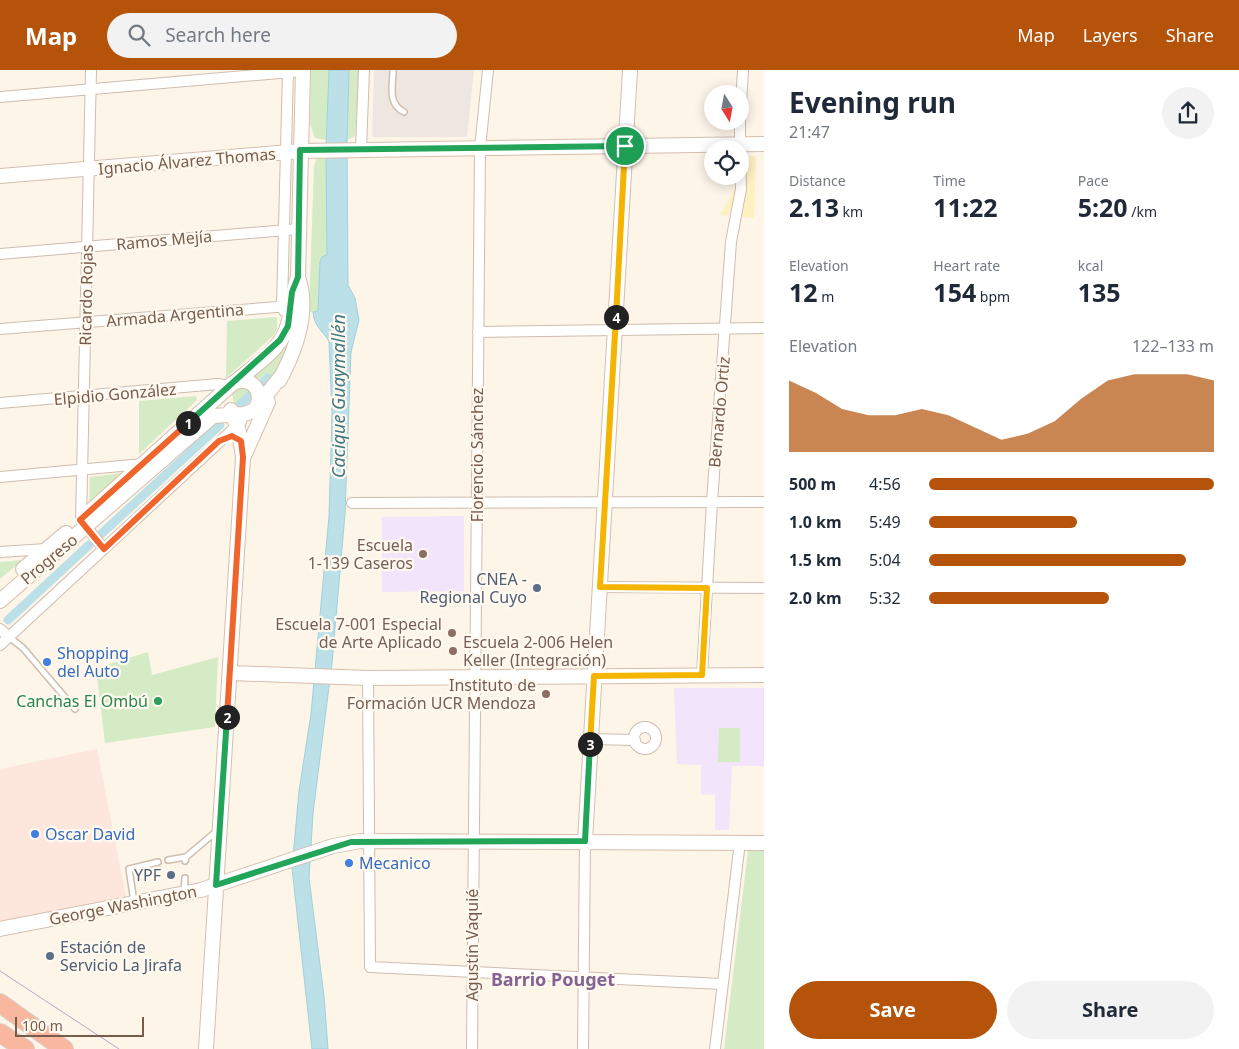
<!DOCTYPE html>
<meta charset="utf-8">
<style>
:root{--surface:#fff;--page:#f2f2f3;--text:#1f2937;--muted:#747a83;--accent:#b45309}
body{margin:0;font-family:"Noto Sans",sans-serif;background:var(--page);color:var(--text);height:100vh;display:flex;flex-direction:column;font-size:19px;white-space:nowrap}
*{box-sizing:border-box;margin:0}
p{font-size:16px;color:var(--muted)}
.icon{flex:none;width:28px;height:28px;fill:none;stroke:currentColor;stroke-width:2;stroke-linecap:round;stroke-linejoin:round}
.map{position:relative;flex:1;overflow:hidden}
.details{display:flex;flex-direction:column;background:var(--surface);width:475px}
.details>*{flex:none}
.needle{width:32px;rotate:169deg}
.buttons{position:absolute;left:704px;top:15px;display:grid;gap:10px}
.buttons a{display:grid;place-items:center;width:45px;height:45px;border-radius:50%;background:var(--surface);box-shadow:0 2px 12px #0003;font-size:25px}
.scale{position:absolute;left:15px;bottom:12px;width:129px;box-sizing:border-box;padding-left:5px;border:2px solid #785c4b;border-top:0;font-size:14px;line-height:18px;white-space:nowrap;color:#785c4b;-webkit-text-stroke:4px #fff9ef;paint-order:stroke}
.pin{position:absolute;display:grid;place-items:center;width:42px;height:42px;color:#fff;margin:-21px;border:2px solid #fff;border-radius:50%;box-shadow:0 1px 5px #0007}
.km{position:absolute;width:25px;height:25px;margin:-12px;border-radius:50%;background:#222;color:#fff;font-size:14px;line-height:25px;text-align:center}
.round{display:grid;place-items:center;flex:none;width:52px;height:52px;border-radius:26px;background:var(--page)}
.summary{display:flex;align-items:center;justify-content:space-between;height:85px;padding:0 25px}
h1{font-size:28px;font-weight:700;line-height:38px}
.metrics{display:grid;grid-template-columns:repeat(3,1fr);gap:8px;height:85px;padding:5px 25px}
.metrics div{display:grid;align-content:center}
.metrics b{font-size:25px;font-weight:700}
.metrics small{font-size:14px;font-weight:400}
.metrics p{font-size:14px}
.chart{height:140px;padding:10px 25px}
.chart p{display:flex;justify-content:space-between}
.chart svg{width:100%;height:90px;margin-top:5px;fill:var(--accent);opacity:.7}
.cta{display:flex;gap:10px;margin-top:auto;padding:10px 25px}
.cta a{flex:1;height:58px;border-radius:30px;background:var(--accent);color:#fff;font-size:20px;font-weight:700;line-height:58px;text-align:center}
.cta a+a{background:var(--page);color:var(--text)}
ul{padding:0 25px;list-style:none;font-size:16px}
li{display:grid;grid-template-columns:80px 60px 1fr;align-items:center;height:38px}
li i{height:12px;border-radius:6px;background:var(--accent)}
header{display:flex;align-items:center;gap:30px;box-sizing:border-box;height:70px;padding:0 25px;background:var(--accent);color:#fff}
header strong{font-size:24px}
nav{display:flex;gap:28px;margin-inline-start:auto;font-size:18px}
.search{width:350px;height:45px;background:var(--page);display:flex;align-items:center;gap:12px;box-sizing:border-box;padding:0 18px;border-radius:28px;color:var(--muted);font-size:19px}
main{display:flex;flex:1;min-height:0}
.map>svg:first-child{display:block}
.commercial{fill:#fde6db}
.industrial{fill:#eee7e1}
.education{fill:#f2e4fa}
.green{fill:#d4ebc5}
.sand{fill:#fdf1c2}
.water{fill:#bbe0e8;stroke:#a1d0da}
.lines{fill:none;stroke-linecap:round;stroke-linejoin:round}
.canal{stroke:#bbe0e8;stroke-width:9}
.lane-casing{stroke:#cfbdad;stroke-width:8}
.street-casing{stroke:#cfbdad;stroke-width:12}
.secondary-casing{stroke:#d5bfad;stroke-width:16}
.highway-casing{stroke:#d9d1cd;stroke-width:20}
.lane{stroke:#fff;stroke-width:5}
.street{stroke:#fff;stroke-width:10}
.secondary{stroke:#fff;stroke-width:14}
.highway{stroke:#f8b79e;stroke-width:18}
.tram{stroke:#b8a5c8;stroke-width:1}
.split-1-casing{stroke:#fff;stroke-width:10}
.split-2-casing{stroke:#fff;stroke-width:10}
.split-3-casing{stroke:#fff;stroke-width:10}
.split-4-casing{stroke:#fff;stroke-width:10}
.split-5-casing{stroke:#fff;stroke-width:10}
.split-1{stroke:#22a559;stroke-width:6}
.split-2{stroke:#f0652b;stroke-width:6}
.split-3{stroke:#22a559;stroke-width:6}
.split-4{stroke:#f5b400;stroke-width:6}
.split-5{stroke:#f5b400;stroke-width:6}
.education-dot{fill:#8d6e63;stroke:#fff9ef;stroke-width:2}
.service-dot{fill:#5c6f8a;stroke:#fff9ef;stroke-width:2}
.shop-dot{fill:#3f7fe0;stroke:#fff9ef;stroke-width:2}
.leisure-dot{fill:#2e9e5b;stroke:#fff9ef;stroke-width:2}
.labels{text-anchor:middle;stroke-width:4.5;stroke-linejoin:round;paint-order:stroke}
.street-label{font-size:16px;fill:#785c4b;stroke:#fff9ef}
.education-label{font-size:16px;fill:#785e54;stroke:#fff9ef;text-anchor:end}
.service-label{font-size:16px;fill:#4e5e75;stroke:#fff9ef;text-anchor:end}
.shop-label{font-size:16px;fill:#366cbe;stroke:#fff9ef;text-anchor:start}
.leisure-label{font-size:16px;fill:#27864d;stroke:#fff9ef;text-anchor:end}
.water-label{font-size:18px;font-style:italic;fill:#407784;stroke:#fff9ef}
.neighbourhood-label{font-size:18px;font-weight:bold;fill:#846394;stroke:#fff9ef}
</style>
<header>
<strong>Map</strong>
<div class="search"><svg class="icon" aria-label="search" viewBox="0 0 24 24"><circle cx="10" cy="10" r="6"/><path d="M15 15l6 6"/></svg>Search here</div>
<nav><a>Map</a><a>Layers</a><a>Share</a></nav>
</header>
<main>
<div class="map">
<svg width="764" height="979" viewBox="0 0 764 979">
<rect width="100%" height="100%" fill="#fdf5e8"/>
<path class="commercial" d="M97,679L126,827L0,852V699Z"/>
<path class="industrial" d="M374,0H474L467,67H374L372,64Z"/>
<path class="education" d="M464,446V521L382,522V447Z
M674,618H764V696H732L729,760H715V725L701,724V695L677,694Z"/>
<path class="green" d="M311,0H329L326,70L315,68L310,54Z
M349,0H360L355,66L347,70Z
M326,85L327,185L320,192L318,242H309L314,96L317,88Z
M277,247V259L273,266L226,308L227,251Z
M294,258L288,281L267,318L265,314L270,309L266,307L262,310L252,305Z
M242,316L252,320L235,337L232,324L236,319Z
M196,326L197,330L139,384V331Z
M123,403L89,434L90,407Z
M23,490L0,509V492Z
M148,582L152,605L218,587L215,657L105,673L96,598Z
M719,658H740V692H718Z
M748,781H764V979H724Z"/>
<path class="sand" d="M756,86L754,148L740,147L746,120V87Z
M736,117L734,133L728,146L720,145Z"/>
<path class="water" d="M329,0H349L347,70L348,215L355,228L359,250L351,282L345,444L332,593L313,743L309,808L324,926L328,979H312L292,798L299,721L311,644L329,446L332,344L329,271C321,259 314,256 313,242L318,241L320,192L322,187L327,185L326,79Z"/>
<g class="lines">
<path class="canal" d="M264,312L268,308
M238,337L253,323
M101,464L220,355
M8,550L89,475"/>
<g class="lane-casing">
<path id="lane" d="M393,0C393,15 387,34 404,42
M9,567L23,578L75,639
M168,790L186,787
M185,791L186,787L218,760
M184,823L185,808
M134,832L129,799L158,792"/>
</g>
<g class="street-casing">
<path id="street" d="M91,0L81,450L104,479
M0,27L303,1
M740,51L743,0
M361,79L364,0
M740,79V51
M0,184L299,159
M284,241L282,236L288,0
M0,259L290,236
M478,262L764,258
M0,333L218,314L230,316
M0,407L143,394
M352,433L764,432
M0,482L46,479
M599,517L764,518
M0,559L9,567
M0,575L241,352
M702,605L712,432L731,172L741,119L740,81
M368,608L370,897L722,914
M634 668a11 11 0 1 1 22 0a11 11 0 1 1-22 0Z
M590,669L635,670
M472,979L480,78L488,0
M583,979L585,771
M715,979L740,772"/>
</g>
<g class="secondary-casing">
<path id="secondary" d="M0,106L301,81L764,74
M279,311C296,280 310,242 298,207
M234,313C251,298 278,282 286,260C293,243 291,224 298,207L303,0
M244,386L268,332
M84,447L233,313C248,306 262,317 258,333
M23,499L66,463
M0,531L213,346L244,344L253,341L283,304
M230,603L368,608L764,605
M585,771L630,0
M0,859L201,820L333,776L360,771L764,773
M206,979L243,387L239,362L231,340"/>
</g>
<g class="highway-casing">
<path id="highway" d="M0,933L64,979
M0,963L25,979"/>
</g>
<use href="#lane" class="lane"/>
<use href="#street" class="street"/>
<use href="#secondary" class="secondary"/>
<use href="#highway" class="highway"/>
<path class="tram" d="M0,901L119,979"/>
</g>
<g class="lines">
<g class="split-1-casing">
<path id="split-1" d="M188,353L280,270L288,256L292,222L298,207L300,80L625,76"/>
</g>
<g class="split-2-casing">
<path id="split-2" d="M188,353L80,450L104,479L219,371L232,366L241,371L243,387L227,647"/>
</g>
<g class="split-3-casing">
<path id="split-3" d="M227,647L216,815L351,772L585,771L590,674"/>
</g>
<g class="split-4-casing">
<path id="split-4" d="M590,674L594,606L702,605L707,518L600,517L616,247"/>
</g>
<g class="split-5-casing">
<path id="split-5" d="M616,247L625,76"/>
</g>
<use href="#split-1" class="split-1"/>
<use href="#split-2" class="split-2"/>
<use href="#split-3" class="split-3"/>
<use href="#split-4" class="split-4"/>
<use href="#split-5" class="split-5"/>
</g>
<g class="education-dot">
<circle cx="423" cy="484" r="5"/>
<circle cx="452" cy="563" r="5"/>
<circle cx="453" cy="581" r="5"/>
<circle cx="546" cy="624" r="5"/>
</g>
<g class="service-dot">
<circle cx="537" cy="518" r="5"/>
<circle cx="171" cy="805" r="5"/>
<circle cx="50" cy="886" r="5"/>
</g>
<g class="shop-dot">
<circle cx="47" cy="592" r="5"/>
<circle cx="35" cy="764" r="5"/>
<circle cx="349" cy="793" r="5"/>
</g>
<circle class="leisure-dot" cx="158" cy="631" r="5"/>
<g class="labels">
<g class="street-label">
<text transform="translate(187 91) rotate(-5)" y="6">Ignacio Álvarez Thomas</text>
<text transform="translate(164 170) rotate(-5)" y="6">Ramos Mejía</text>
<text transform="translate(86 225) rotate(-89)" y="6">Ricardo Rojas</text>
<text transform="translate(175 245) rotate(-5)" y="6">Armada Argentina</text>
<text transform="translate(115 324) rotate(-5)" y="6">Elpidio González</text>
<text transform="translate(719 342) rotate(-85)" y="6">Bernardo Ortiz</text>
<text transform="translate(477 385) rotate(-90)" y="6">Florencio Sánchez</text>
<text transform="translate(49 489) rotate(-40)" y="6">Progreso</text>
<text transform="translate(123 835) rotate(-11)" y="6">George Washington</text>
<text transform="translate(472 875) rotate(-90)" y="6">Agustín Vaquié</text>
</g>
<g class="education-label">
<text x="413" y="481">Escuela<tspan x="413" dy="18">1-139 Caseros</tspan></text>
<text x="442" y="560">Escuela 7-001 Especial<tspan x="442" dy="18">de Arte Aplicado</tspan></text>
<text x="463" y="578" text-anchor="start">Escuela 2-006 Helen<tspan x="463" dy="18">Keller (Integración)</tspan></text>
<text x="536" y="621">Instituto de<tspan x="536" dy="18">Formación UCR Mendoza</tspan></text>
</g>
<g class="service-label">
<text x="527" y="515">CNEA -<tspan x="527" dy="18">Regional Cuyo</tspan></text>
<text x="161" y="811">YPF</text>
<text x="60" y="883" text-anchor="start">Estación de<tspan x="60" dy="18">Servicio La Jirafa</tspan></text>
</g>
<g class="shop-label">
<text x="57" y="589">Shopping<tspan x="57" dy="18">del Auto</tspan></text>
<text x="45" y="770">Oscar David</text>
<text x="359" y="799">Mecanico</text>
</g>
<g class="leisure-label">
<text x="148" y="637">Canchas El Ombú</text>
</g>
<g class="water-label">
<text transform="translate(339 326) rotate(-90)" y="6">Cacique Guaymallén</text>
</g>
<g class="neighbourhood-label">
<text x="553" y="916">Barrio Pouget</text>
</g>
</g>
</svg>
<div class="buttons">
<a><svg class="needle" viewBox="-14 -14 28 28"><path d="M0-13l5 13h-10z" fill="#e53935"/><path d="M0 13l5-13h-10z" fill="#747a83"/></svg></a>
<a><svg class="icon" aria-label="locate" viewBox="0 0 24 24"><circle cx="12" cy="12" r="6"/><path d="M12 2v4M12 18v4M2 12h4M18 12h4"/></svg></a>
</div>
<div class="scale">100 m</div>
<div class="pin" style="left:625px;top:76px;background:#1e9e55"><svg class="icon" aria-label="arrive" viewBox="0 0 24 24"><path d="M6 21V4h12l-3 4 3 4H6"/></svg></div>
<b class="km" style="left:188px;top:353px">1</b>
<b class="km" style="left:227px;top:647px">2</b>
<b class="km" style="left:590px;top:674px">3</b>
<b class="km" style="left:616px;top:247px">4</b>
</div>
<section class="details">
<div class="summary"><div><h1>Evening run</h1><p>21:47</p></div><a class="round"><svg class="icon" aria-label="share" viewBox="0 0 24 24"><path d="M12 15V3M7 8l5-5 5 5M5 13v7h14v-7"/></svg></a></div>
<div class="metrics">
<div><p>Distance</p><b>2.13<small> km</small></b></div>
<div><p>Time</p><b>11:22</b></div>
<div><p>Pace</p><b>5:20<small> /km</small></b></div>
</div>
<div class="metrics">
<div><p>Elevation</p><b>12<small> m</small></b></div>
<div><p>Heart rate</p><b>154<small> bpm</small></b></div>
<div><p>kcal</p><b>135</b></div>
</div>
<div class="chart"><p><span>Elevation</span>122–133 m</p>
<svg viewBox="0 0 160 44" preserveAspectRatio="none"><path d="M0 44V9L10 15L20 23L30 26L40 26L50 23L60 26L70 32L80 38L90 35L100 29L110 18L120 9L130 6L140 6L150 6L160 9V44z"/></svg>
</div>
<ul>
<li><b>500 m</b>4:56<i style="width:100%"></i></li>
<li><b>1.0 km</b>5:49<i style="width:52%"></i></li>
<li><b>1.5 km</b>5:04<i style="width:90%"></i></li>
<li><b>2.0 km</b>5:32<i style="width:63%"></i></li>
</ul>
<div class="cta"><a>Save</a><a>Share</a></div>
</section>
</main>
